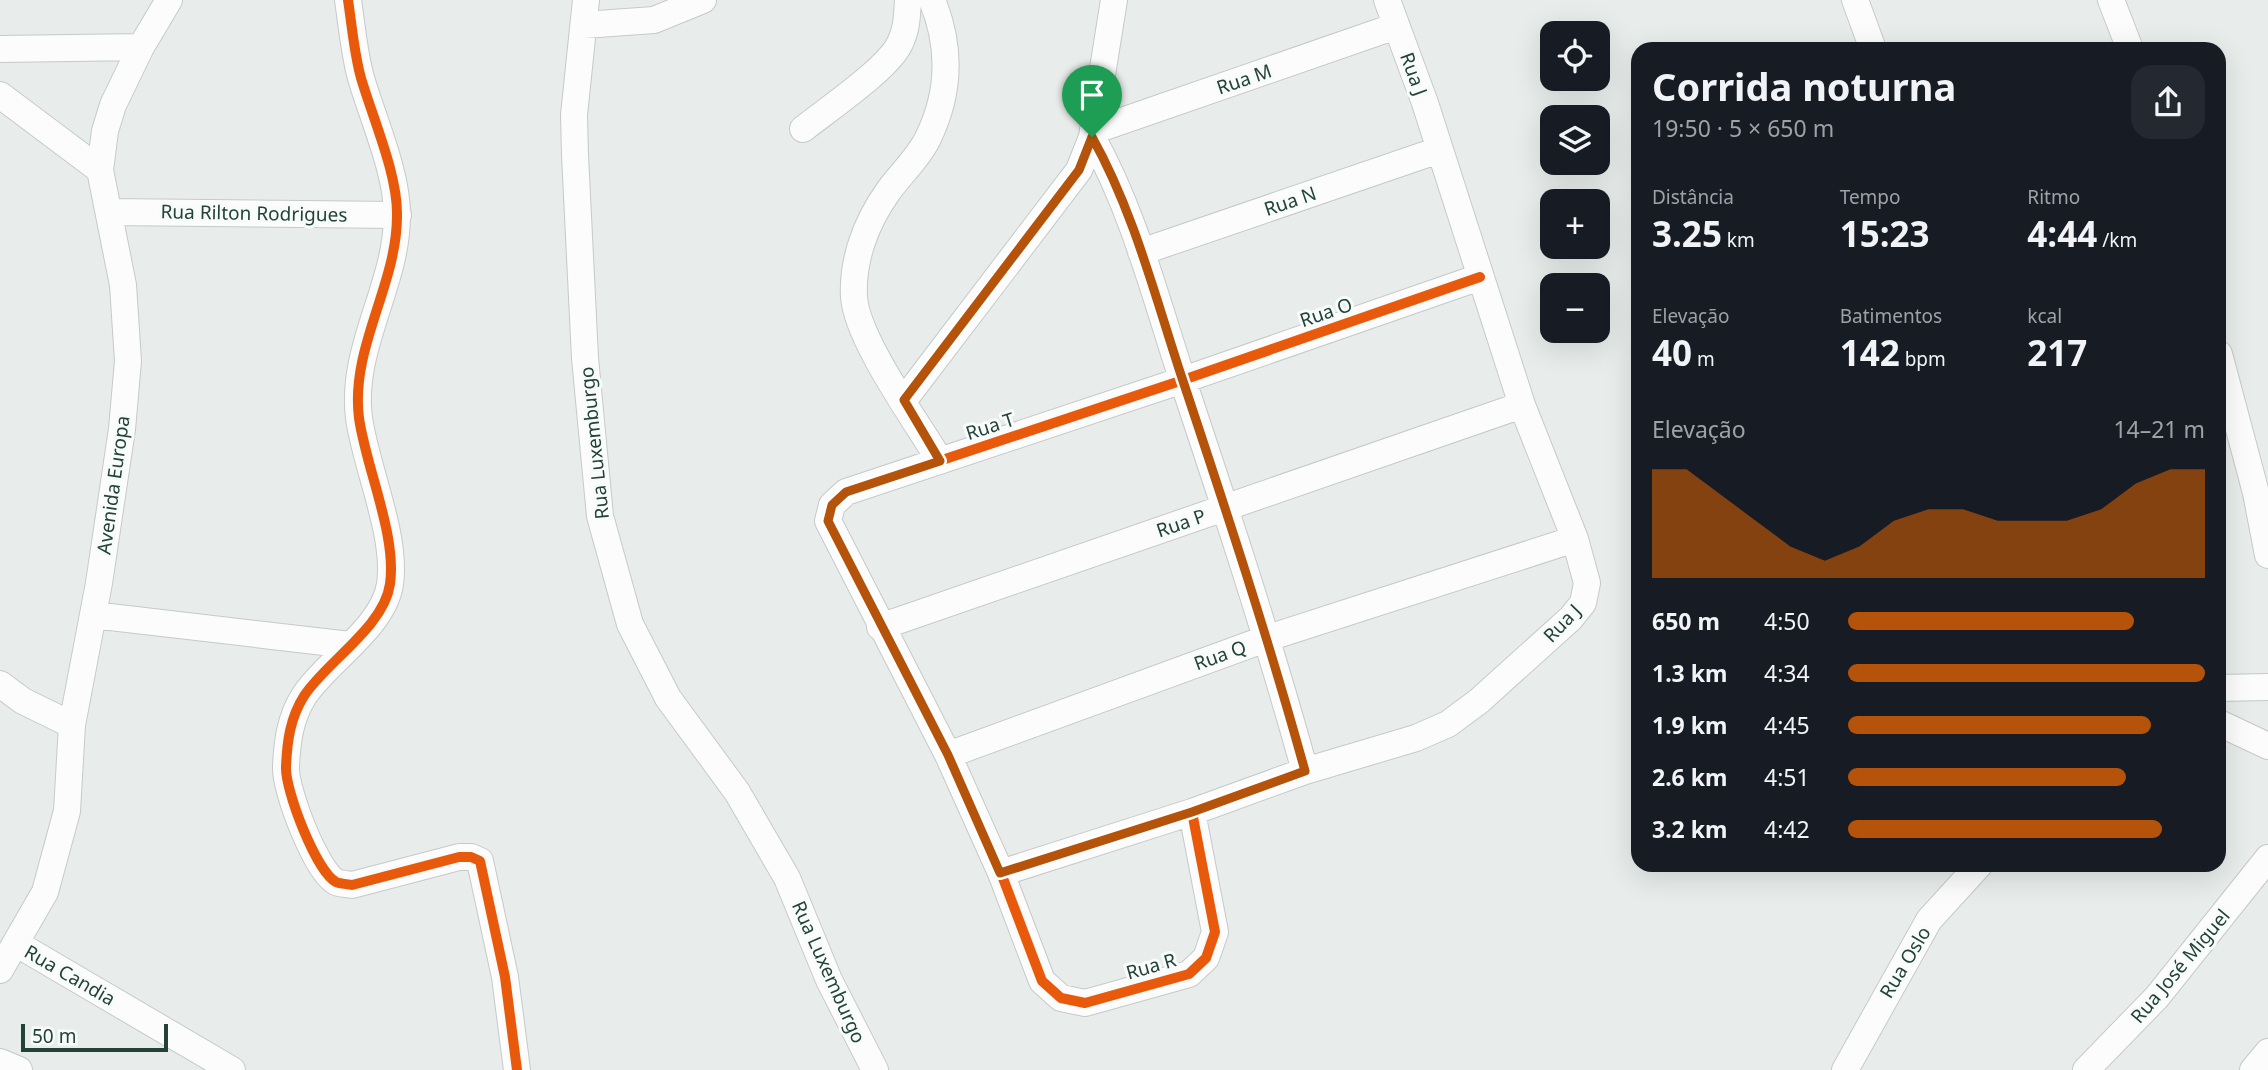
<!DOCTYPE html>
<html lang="pt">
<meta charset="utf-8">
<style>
:root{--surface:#171b24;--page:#242831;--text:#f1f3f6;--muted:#9ea1a6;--accent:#b45309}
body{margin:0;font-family:"Noto Sans",sans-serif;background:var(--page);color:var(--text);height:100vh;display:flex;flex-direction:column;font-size:26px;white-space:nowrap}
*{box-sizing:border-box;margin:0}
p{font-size:23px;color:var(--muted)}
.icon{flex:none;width:38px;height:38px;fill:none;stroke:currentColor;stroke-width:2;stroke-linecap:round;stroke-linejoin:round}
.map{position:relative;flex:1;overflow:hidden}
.drawer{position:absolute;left:1631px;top:42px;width:595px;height:830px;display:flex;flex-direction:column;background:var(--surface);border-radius:21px;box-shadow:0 7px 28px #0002}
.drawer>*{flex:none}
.controls{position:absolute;left:1540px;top:21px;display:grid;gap:14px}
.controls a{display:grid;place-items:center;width:70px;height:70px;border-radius:14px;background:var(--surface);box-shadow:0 7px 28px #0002;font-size:35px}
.scale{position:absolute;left:21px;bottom:18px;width:147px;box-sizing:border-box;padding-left:7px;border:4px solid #24423a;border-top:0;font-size:19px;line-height:24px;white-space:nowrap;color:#24423a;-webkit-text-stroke:5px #f7fbf9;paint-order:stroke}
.pin{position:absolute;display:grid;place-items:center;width:60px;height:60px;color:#fff;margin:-72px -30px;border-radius:50% 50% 50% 0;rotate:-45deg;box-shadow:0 0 7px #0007}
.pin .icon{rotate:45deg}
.round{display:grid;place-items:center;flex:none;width:74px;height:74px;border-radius:21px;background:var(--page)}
.summary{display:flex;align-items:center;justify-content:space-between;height:119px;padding:0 21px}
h1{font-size:38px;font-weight:700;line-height:52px}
.metrics{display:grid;grid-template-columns:repeat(3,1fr);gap:10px;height:119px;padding:7px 21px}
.metrics div{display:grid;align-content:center}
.metrics b{font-size:35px;font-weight:700}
.metrics small{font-size:19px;font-weight:400}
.metrics p{font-size:19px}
.chart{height:196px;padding:14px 21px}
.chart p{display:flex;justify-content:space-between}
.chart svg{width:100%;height:126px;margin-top:7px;fill:var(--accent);opacity:.7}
ul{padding:0 21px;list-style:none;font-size:23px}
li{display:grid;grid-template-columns:112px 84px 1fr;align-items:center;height:52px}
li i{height:18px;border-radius:9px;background:var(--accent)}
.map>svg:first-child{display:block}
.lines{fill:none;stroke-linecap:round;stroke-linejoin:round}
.minor-casing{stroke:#c5cac8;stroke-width:28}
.minor{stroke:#fcfcfc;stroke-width:26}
.cycleway-casing{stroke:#f7fbf9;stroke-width:15}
.cycleway{stroke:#e8590c;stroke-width:10}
.route-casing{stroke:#fff;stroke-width:14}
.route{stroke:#b45309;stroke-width:9}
.labels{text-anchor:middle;stroke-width:6;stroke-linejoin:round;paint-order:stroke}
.street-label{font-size:19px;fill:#24423a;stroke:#f7fbf9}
</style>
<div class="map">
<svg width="2268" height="1070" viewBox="0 0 2268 1070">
<rect width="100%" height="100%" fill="#e8edeb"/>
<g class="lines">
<g class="minor-casing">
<path id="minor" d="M348,0C352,26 354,53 361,78C373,119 398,175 397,216C397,285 350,348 359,418C366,468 397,535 390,584C384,627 326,662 304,696C290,718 287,742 286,767C285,790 316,871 336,882C340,884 348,884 352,885L459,857H471L480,861L505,977L517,1070
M586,0L574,115L575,155L585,358L600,516L630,624L668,698L737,792L787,878L829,980L875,1070
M932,0C951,46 950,93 928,138C918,159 900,174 887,193C866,223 852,260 854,297C857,340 917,422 940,461
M1855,0L1873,49
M2111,0L2130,49
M584,25L654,20L703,0
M0,49L141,47
M0,95L100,170
M803,129C827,110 889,68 900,43C907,29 907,15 908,0
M1093,131L1396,26
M1092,137C1133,210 1155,296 1181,375C1225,507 1268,637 1305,771
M110,212L398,215
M1141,252L1439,150
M2219,354L2256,493L2268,555
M904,400L1079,170L1092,137L1114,0
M93,615L350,645
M880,627L1522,405
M0,684L23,701L72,725
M2219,688L2268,687
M2219,723L2268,746
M948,755L1268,638L1575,539
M1192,812L1215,932L1206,958L1189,974L1085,1003L1061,998L1042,981L1001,873L948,755L828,521L832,505L846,492L1183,380L1480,277
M1001,873L1192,812L1305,771L1416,738L1448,724L1479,701L1571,618L1583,603L1587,583L1575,539L1522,405L1425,103L1387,0
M17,944L232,1070
M0,970L45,892L67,811L72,725L99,583L122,429L128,361L123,285L100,170L105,131L113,105L141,47L169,0
M0,1062L19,1070
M1845,1070L1929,920L1980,864
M2086,1070L2157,997L2268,858
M2253,1070L2268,1052"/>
</g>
<use href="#minor" class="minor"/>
<g class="cycleway-casing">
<path id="cycleway" d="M348,0C352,26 354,53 361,78C373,119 398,175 397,216C397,285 350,348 359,418C366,468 397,535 390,584C384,627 326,662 304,696C290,718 287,742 286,767C285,790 316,871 336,882C340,884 348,884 352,885L459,857H471L480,861L505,977L517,1070
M1192,812L1215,932L1206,958L1189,974L1085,1003L1061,998L1042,981L1001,873L948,755L828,521L832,505L846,492L1183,380L1480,277"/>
</g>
<use href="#cycleway" class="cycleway"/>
</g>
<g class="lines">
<g class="route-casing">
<path id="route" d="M1092,137C1133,210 1155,296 1181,375C1225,507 1268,637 1305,771L1192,812L1000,873L948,755L828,521L832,505L846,492L940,461L904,400L1079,170Z"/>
</g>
<use href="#route" class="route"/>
</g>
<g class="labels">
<g class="street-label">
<text transform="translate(1414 74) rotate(70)" y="7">Rua J</text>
<text transform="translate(1244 79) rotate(-19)" y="7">Rua M</text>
<text transform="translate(1290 201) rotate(-19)" y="7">Rua N</text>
<text transform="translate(254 213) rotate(1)" y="7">Rua Rilton Rodrigues</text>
<text transform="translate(1326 312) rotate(-19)" y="7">Rua O</text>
<text transform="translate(990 426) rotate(-18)" y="7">Rua T</text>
<text transform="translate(594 443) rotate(-96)" y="7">Rua Luxemburgo</text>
<text transform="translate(113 485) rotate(-82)" y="7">Avenida Europa</text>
<text transform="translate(1181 523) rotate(-19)" y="7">Rua P</text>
<text transform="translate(1562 623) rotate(-46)" y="7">Rua J</text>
<text transform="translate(1220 655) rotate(-20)" y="7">Rua Q</text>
<text transform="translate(1905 962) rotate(-59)" y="7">Rua Oslo</text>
<text transform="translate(1151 966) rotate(-16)" y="7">Rua R</text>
<text transform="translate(2180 966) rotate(-50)" y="7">Rua José Miguel</text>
<text transform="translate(829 972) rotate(66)" y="7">Rua Luxemburgo</text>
<text transform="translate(70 975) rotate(30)" y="7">Rua Candia</text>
</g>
</g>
</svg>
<div class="controls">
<a><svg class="icon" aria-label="locate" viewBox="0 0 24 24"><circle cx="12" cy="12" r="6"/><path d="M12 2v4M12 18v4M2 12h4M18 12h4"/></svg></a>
<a><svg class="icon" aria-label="layers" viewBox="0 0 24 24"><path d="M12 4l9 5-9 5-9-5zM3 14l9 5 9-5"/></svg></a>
<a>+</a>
<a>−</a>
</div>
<div class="scale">50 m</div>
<div class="pin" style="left:1092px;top:137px;background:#1e9e55"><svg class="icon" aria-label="arrive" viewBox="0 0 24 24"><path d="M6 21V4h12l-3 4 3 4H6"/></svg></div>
<section class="drawer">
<div class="summary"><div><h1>Corrida noturna</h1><p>19:50 · 5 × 650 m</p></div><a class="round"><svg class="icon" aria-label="share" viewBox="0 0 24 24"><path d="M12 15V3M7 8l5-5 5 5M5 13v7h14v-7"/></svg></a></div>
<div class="metrics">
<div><p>Distância</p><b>3.25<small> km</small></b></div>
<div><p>Tempo</p><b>15:23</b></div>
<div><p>Ritmo</p><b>4:44<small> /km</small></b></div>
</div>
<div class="metrics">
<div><p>Elevação</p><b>40<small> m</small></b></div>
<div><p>Batimentos</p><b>142<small> bpm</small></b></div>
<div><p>kcal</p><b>217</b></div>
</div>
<div class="chart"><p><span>Elevação</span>14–21 m</p>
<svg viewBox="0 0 160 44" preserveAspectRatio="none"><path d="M0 44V6L10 6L20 15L30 24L40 33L50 38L60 33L70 24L80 20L90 20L100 24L110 24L120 24L130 20L140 11L150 6L160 6V44z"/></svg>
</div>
<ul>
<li><b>650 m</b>4:50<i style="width:80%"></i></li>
<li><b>1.3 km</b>4:34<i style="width:100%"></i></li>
<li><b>1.9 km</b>4:45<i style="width:85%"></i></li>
<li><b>2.6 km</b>4:51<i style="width:78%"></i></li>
<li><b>3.2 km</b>4:42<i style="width:88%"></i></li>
</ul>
</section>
</div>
